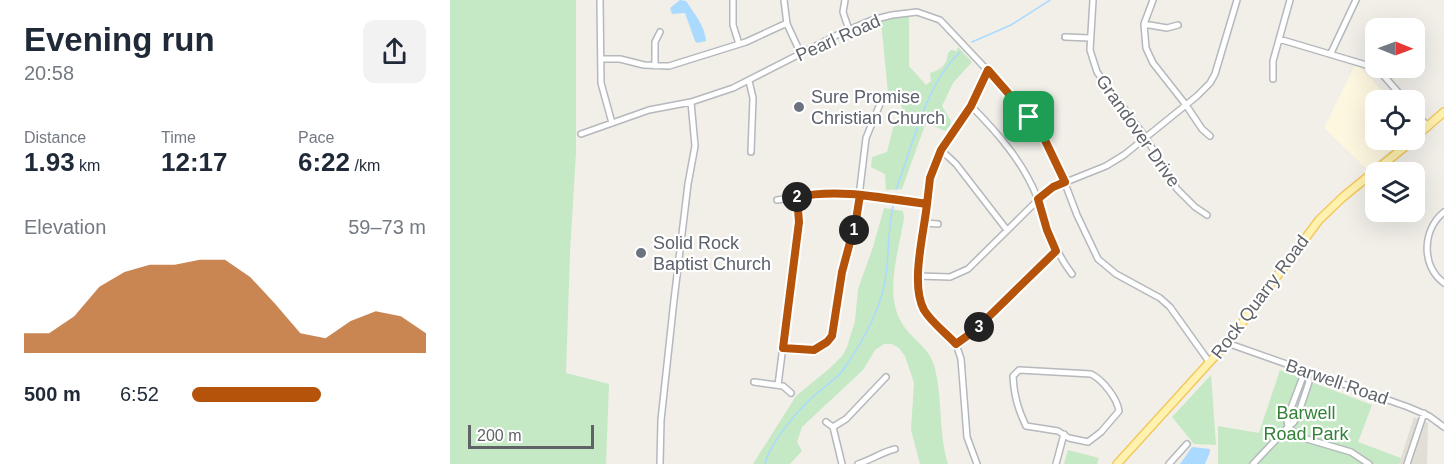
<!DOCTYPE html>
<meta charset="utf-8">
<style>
:root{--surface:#fff;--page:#f2f2f3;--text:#1f2937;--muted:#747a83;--accent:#b45309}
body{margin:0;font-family:Helvetica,sans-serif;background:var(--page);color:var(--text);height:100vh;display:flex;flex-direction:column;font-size:22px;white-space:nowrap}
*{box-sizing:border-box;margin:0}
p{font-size:20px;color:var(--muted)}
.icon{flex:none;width:33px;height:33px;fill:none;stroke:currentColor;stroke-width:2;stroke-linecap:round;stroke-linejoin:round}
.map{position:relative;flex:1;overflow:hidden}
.drawer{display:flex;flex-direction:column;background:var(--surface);width:450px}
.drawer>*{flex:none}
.needle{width:39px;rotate:91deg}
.tools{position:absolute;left:915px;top:18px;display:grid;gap:12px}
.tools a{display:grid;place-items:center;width:60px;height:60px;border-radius:12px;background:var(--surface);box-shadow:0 6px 24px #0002;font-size:30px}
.scale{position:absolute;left:18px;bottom:15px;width:126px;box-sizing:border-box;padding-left:6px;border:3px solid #5f6368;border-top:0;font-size:16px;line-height:21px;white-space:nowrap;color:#5f6368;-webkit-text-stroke:4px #fff;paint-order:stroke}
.pin{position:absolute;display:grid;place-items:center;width:51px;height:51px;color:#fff;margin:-26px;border-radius:12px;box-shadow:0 3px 9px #0006}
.km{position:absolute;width:30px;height:30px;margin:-15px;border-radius:50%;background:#222;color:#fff;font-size:16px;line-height:30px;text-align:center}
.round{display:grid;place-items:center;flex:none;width:63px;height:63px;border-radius:12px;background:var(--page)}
.summary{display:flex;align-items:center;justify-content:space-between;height:102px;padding:0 24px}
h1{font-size:33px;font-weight:700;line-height:45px}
.figures{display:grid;grid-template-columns:repeat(3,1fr);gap:9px;height:102px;padding:6px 24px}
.figures div{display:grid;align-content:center}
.figures b{font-size:26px;font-weight:700}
.figures small{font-size:16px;font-weight:400}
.figures p{font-size:16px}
.chart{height:168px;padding:12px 24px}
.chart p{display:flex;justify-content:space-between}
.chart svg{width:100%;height:108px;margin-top:6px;fill:var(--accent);opacity:.7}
ul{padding:0 24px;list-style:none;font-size:20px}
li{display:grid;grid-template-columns:96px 72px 1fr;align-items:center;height:45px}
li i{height:15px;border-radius:8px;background:var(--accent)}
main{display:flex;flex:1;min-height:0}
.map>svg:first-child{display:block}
.commercial{fill:#fef7e0}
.education{fill:#e1ded6}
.green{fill:#c5e8c5}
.water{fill:#aadaff}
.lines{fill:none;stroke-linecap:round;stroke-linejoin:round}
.stream{stroke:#aadaff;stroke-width:1.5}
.minor-casing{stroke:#b5b8bc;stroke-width:8}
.major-casing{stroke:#f2c960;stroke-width:10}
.minor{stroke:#fff;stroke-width:5}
.major{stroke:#fff2af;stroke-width:7}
.route-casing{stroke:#fff;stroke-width:12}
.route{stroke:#b45309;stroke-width:8}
.worship-dot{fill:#6b7280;stroke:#fff;stroke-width:2}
.labels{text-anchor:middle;stroke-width:4.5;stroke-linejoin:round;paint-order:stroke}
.street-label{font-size:18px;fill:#5f6368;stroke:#fff}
.worship-label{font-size:18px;fill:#5b616d;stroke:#fff;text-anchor:start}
.park-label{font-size:18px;fill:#348238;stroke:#fff}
</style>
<main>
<section class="drawer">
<div class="summary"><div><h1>Evening run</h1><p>20:58</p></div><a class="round"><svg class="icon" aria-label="share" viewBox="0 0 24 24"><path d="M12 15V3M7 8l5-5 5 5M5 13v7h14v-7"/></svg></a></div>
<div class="figures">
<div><p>Distance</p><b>1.93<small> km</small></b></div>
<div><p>Time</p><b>12:17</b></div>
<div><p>Pace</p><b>6:22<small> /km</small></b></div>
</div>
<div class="chart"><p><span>Elevation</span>59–73 m</p>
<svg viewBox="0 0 160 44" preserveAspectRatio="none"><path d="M0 44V36L10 36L20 29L30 17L40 11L50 8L60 8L70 6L80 6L90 13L100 24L110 36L120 38L130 31L140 27L150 29L160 36V44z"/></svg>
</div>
<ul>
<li><b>500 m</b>6:52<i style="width:55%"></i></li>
</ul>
</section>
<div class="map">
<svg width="994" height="464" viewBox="0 0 994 464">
<rect width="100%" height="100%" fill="#f1efe8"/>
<path class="commercial" d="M906,63L941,100H926V140H954L917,169L874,128Z"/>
<path class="education" d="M964,417L978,423L977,464H949Z"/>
<path class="green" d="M0,0H126V152L120,252L116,373L159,384L156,464H0Z
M459,14V66L476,85L481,81L480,73C491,70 497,65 498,53L501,50L507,51L508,47L522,62L503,83L492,106L501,121L500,126L495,131L479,124L475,125L452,189L436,190L435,174L421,167L422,157L437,152L444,124L452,107L449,102L439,103L431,21Z
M434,208L453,211L454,218C449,251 433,295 453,325C462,339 479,348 484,365C493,397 488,432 498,464H470L461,430L464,383L455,356L449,348L442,344H434L425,350L413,370L352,427L347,442L352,451L340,464H303L346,396L380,368L393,355L397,347L405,321L408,289L423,247Z
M830,370L922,405L908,442L951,458L949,464H768V426L809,433Z
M761,375L766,445L744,444L722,417Z
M618,450L649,458L647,464H614Z"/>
<path class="water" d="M230,0L236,1C244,13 255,26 256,41L247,43L245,41L235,13L222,14L220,8Z
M742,447L760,449V452L755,464H730Z"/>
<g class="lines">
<path class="stream" d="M522,42L561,25L600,0
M446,189C464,144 474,86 510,52
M315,464C321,441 348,410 366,394C375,386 386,379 393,370C412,343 432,308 436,275C439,252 438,229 443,206"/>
<g class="minor-casing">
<path id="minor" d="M150,0L151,83L162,123
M283,0V25L289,44
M334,0L337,24L351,54
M395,0L393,12L399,30
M643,0L640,50L647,72L696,138L727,189L745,207L757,215
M703,0L694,24L696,48L703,63L736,105L752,129L760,136
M694,24L717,28L728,25
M615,37L640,38
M829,39L923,67L933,75L955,100
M881,53L906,0
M151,59H170L194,65L219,66L296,42L337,23
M205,66V42L210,32
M823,79V61L840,0
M299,81L303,98L301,152
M521,106C548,133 573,162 587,197C599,226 602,248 622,274
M964,111L978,127
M131,134L199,110L241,102
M491,150L506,164L557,230
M327,200L378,192L477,204
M994,212C972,230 971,266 994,283
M475,223L488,224
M468,276L500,277L518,269L596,192L606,186L656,166L674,155L747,96L760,83L765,74L787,0
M777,343L958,407L979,416L994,427
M506,344L524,331L606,251
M333,348L357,351L364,349L377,342L382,336L385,323L392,272L406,221L416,138L430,104
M569,370L641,374C653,380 667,398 669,411L651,432L638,442L619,438L608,431L576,426C568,409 564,396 563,376Z
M304,382L333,386L341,393
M328,385L349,222L347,197
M376,422L383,427L392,464
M383,427L396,419L436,377
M838,427L850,437L901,452L919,464
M838,427L837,419L855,371
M210,464L211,420L224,300L238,184L245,146L241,102L283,88L391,33L422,20L442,15L467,12L490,20L539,72L593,136L608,165L627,215L648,259L666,274L710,298L720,307L760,363
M408,464C421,460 432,452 445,449
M527,464L517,437L511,359L506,344L481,320L474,310L468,289V276L477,199L484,167L491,150L521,106L538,70
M606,464L614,434
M719,464L737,444
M803,464L838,427L844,422L850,409L859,382L855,371
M957,464L974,413"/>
</g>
<g class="major-casing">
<path id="major" d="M964,138L994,112
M667,464L777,343L869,220L893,197L963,140"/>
</g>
<use href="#minor" class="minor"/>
<use href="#major" class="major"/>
</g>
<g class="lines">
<g class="route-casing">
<path id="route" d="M579,117L538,70L521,106L491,150L480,178L477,204L410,195L406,220L392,272L382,336L377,342L364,350L333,348L349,222L347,197C390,188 433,198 477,204C474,233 460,284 474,310C482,323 496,333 506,344L524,331L606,251L597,230L588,199L603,187L615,182L593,136L579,117"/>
</g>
<use href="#route" class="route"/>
</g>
<g class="worship-dot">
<circle cx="349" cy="107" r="6"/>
<circle cx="191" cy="253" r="6"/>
</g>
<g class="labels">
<g class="street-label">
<text transform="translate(388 38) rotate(-24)" y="6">Pearl Road</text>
<text transform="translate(688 131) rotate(55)" y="6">Grandover Drive</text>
<text transform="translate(810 297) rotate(-53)" y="6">Rock Quarry Road</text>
<text transform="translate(887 382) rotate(19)" y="6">Barwell Road</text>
</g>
<g class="worship-label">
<text x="361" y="103">Sure Promise<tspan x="361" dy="21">Christian Church</tspan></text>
<text x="203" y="249">Solid Rock<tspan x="203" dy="21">Baptist Church</tspan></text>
</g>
<g class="park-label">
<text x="856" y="419">Barwell<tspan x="856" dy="21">Road Park</tspan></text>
</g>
</g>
</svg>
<div class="tools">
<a><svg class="needle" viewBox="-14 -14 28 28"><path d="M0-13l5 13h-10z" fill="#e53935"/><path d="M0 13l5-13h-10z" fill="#747a83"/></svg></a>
<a><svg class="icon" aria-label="locate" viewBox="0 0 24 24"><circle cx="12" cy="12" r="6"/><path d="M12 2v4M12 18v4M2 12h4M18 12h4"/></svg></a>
<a><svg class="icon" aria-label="layers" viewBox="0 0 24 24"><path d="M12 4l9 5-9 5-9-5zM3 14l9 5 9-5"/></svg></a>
</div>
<div class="scale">200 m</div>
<div class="pin" style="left:579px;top:117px;background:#1e9e55"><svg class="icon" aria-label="arrive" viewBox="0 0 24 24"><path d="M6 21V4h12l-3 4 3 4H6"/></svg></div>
<b class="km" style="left:404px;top:230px">1</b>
<b class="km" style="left:347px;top:197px">2</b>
<b class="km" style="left:529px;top:327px">3</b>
</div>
</main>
